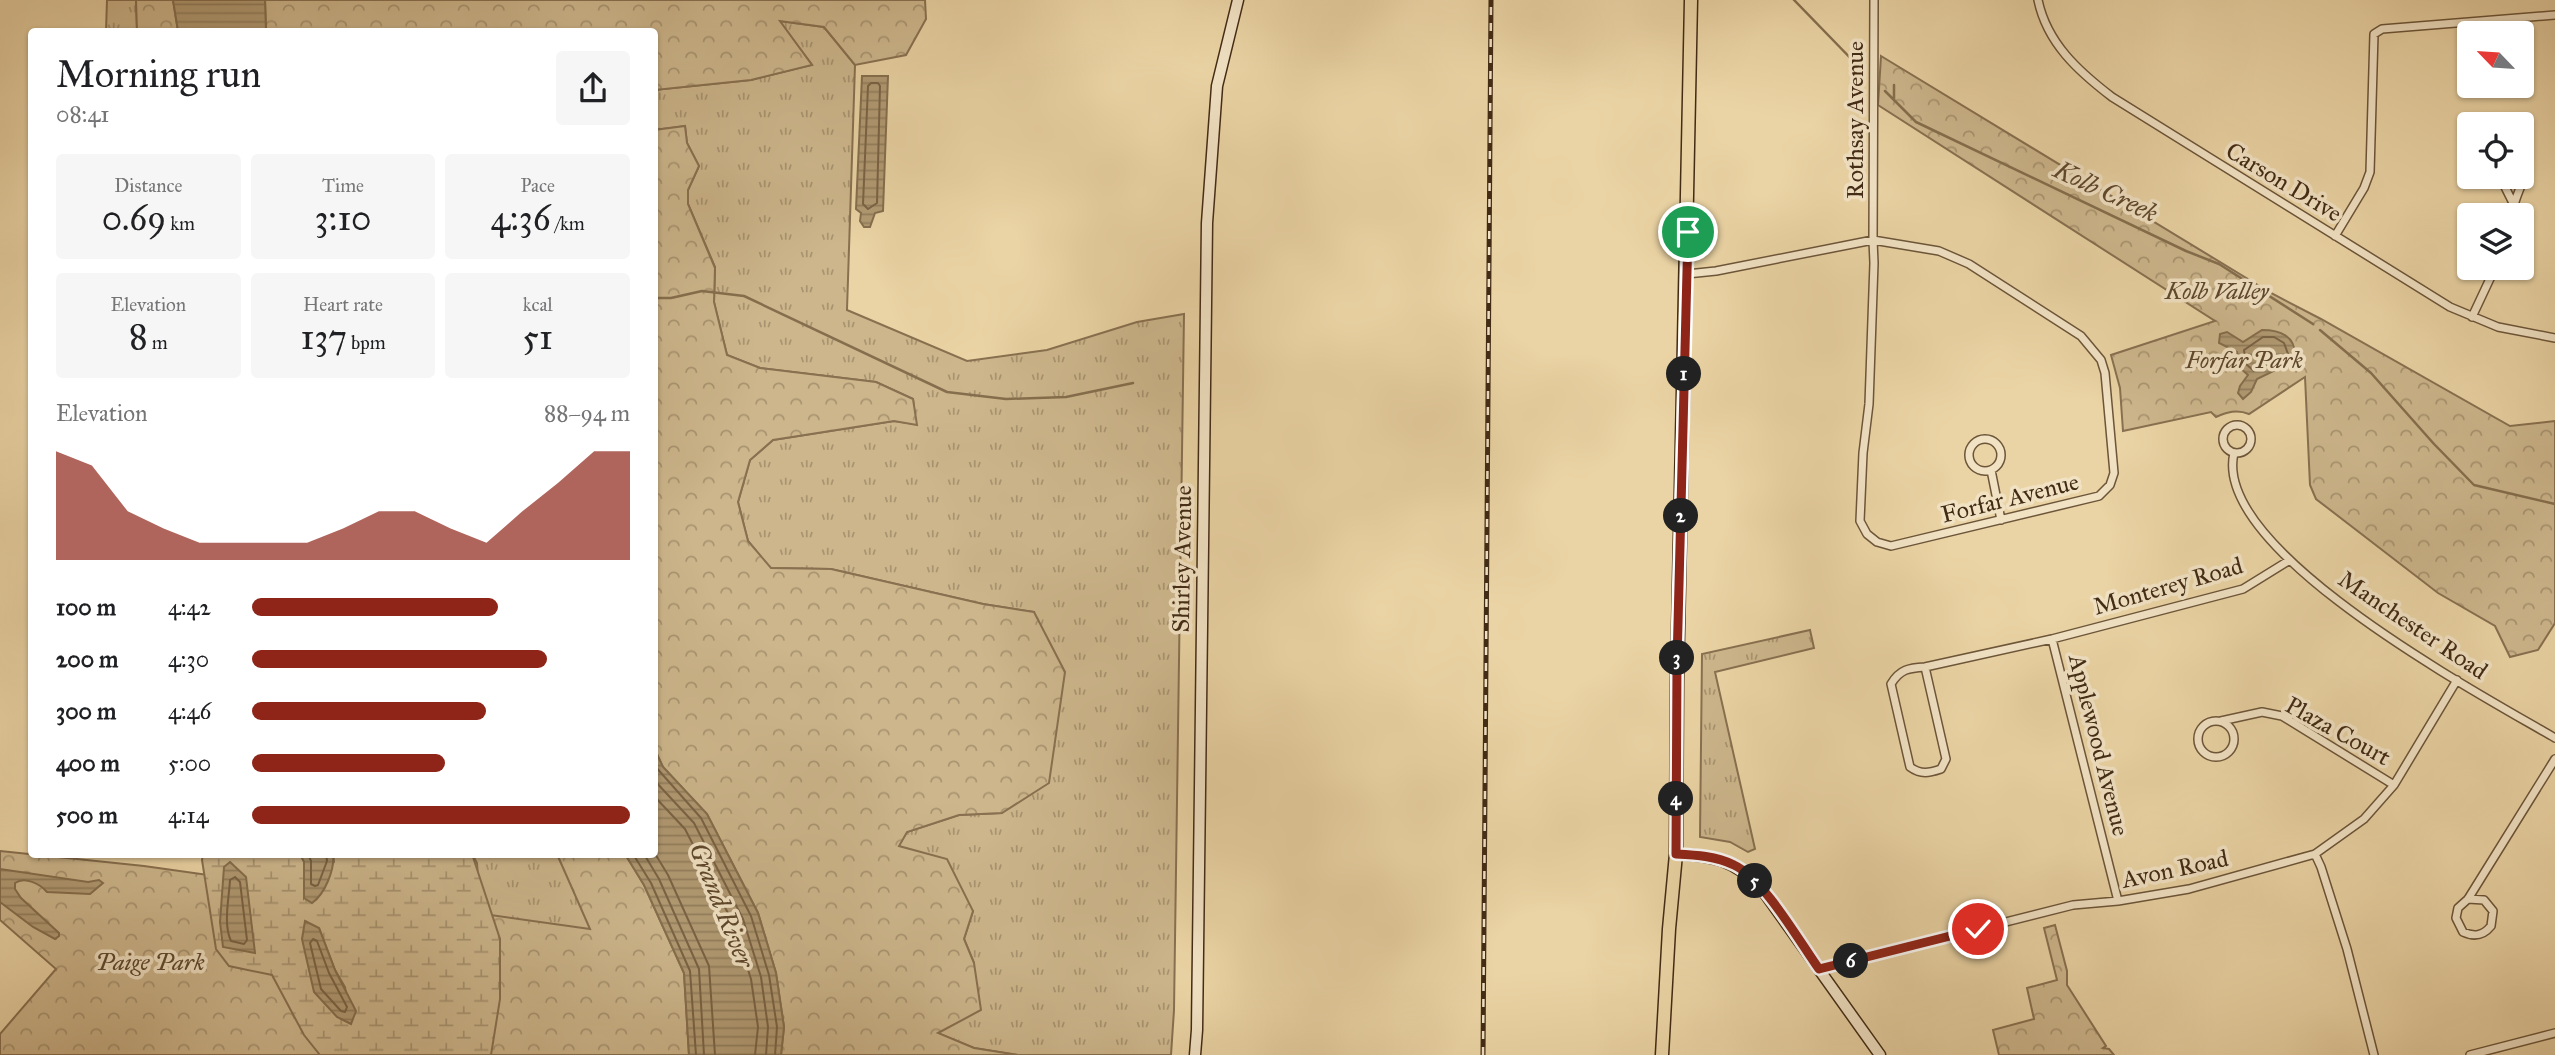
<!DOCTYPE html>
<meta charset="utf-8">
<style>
:root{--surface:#fff;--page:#f6f6f6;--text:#202124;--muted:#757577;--accent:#8f2418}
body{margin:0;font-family:"IM FELL Great Primer",serif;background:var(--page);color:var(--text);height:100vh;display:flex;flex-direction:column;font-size:26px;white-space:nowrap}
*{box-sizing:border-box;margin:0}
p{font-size:23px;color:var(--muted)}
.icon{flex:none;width:38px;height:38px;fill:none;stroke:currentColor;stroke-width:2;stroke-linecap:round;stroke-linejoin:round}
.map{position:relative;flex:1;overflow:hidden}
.drawer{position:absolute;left:28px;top:28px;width:630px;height:830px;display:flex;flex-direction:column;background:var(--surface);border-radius:7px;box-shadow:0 2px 5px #0004}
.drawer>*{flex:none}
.needle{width:46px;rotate:295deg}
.buttons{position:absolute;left:2457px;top:21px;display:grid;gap:14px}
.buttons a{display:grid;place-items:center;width:77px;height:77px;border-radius:7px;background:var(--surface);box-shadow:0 2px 5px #0004;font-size:35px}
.pin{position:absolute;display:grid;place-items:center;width:60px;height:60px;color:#fff;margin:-30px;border:4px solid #fff;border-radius:50%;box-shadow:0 2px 7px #0007}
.km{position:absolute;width:35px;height:35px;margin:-18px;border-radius:50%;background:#222;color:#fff;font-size:19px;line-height:35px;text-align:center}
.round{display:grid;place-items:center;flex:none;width:74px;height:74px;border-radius:7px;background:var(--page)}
.head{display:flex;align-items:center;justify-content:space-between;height:119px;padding:0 28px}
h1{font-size:38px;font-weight:600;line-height:52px}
.stats{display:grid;grid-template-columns:repeat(3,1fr);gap:10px;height:119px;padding:7px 28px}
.stats div{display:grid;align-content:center;border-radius:7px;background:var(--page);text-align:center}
.stats b{font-size:35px;font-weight:600}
.stats small{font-size:19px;font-weight:400}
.stats p{font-size:19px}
.chart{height:196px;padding:14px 28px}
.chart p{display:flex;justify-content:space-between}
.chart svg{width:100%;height:126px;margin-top:7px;fill:var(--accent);opacity:.7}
ul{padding:0 28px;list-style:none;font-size:23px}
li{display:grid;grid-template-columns:112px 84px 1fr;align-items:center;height:52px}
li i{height:18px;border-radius:9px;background:var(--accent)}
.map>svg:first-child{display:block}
.grass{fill:url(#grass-tufts);stroke:#887050;stroke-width:2}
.forest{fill:url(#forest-crowns);stroke:#887050;stroke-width:2}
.wetland{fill:url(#wetland-marsh);stroke:#887050;stroke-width:2;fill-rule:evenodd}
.water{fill:url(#water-rules);stroke:#856e4d;stroke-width:2}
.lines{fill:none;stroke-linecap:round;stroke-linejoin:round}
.shore{stroke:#7a6244;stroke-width:2}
.stream{stroke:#856e4d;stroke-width:2.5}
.minor-casing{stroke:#6c5539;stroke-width:10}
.secondary-casing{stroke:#422b15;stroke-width:13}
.primary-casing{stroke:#422b15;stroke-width:15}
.minor{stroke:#f1e2c4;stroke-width:7}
.secondary{stroke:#f1e2c4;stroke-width:10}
.primary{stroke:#ead3a4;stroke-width:12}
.rail-casing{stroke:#422b15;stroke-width:5}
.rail{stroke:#f1e2c4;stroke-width:2.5;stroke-dasharray:8;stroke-linecap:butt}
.route-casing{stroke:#fff;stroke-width:14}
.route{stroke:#8f2418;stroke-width:9}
.labels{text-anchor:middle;stroke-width:7;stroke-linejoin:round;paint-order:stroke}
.street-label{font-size:24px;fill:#422b15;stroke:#f1e2c4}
.park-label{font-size:24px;font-style:italic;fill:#5e472d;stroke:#f1e2c4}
.water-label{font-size:26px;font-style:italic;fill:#5e472c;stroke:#f1e2c4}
</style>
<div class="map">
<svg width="2555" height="1055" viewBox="0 0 2555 1055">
<defs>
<pattern id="grass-tufts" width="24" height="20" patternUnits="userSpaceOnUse" patternTransform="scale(1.75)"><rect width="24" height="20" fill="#cdb68c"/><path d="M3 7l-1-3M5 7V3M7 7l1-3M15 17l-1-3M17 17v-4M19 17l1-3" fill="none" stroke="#a89471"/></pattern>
<pattern id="forest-crowns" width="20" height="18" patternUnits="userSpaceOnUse" patternTransform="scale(1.75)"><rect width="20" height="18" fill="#cdb68c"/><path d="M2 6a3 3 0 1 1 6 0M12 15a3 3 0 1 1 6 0" fill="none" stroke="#a89471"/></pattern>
<pattern id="wetland-marsh" width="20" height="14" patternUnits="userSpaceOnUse" patternTransform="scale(1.75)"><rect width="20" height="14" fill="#cdb68c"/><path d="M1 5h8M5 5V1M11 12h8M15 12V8" fill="none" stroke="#a89471"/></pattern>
<pattern id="water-rules" width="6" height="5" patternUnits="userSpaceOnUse" patternTransform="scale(1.75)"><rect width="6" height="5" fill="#b19a73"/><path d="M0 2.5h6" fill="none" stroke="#927e5d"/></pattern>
</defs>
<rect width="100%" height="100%" fill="#ead3a4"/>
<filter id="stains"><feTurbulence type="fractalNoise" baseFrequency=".00286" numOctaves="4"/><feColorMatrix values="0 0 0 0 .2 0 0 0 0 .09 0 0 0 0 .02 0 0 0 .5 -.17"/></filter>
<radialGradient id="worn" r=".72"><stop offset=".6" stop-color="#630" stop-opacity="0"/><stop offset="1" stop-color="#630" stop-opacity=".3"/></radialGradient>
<path class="grass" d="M107,0H136L137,31H106Z
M779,21L824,27L855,65L847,310L967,361L1047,350L1137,322L1184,314L1174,1010L1171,1055H1018L974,1048L937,1033L974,963L964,939L973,911L898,847L907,832L959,815L1002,813L1034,612L983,604L831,569L770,568L748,541L738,502L750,460L773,440L894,421L916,424L913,399L876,382L760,368L727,355L714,302L715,267L688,204V190L699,166L687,143L685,126L655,130L654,90L751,80L812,65Z
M1810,630L1814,648L1715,672L1755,849L1748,852L1730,842L1700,837L1702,654Z
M472,854H557L604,957L491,1055L477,863Z"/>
<path class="forest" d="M136,0H173L178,31H137Z
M265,0H925L926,19L906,55L855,65L824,27L780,21L812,65L751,80L655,90L654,32L266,31Z
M1881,56L2271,293L2321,319L2510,426L2555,421V623L2538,650L2510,657L2495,626L2438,593L2316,499L2310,485L2305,377L2249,414C2237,409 2227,412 2216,417L2211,412L2123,431L2120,388L2111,355L2215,321L1878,105Z
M685,126L687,143L699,166L688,190V204L715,268L714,302L727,355L760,368L876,382L913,399L917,425L894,421L773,440L750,460L738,502L748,541L771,568L831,569L983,604L1034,612L1065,672L1049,783L1002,813L959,815L907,832L899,846L947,859L973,911L964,939L974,963L981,1010L938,1033L974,1048L1018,1055H781L784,1027L776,973L758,913L707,814L663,767L655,750L654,130Z
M0,851L144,866L590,929L557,854H625L644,885L684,973L689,1055H0V1034L56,969L0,920Z
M2055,925L2067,971V985L2106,1046L2103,1048L2109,1049L2114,1055H1999L1993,1030L2034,1019L2027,988L2057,980L2044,928Z"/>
<path class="wetland" d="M203,854H300L304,861V898L334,862L333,854H472L500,939V999L491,1055H320L304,1035L272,975L229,966L216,949L202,860ZM319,928L335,970L345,987L351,1024Z"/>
<path class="water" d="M173,0H265L266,31H178Z
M862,76H888L883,211L875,213L870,227H864L860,221L861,213L856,209Z
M2262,330C2280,330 2296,336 2295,357L2290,363L2257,379L2251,392L2243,399L2238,393L2240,386L2248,375L2240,368L2237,352L2219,343L2220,334L2227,332L2243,342Z
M655,750L663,767L707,814L758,913L776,973L784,1027L781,1055H689L684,973L644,885L625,854H654Z
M300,854H333C335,869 325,894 312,903L304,898V862Z
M230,862L246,877L255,953L223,947L220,922L224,867Z
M0,869L88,882L99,880L103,883L90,894L47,892C40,884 25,876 15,883V889L21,898L59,933V936L55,939L33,927L0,902Z
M305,921L319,928L335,970L356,1011L351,1024L337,1017L314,992L302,939Z"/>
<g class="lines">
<path class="shore" d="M871,83H878L880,86L877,203L868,209L863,204L868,86Z
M2263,337H2274L2284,343L2288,354L2254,371L2246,364L2244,350Z
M654,765L701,818L751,916L769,975L777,1027L775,1055
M654,780L694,823L743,919L761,977L768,1027L766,1055
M654,796L685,829L733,923L751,979L758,1027L755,1055
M654,852L668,875L709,966L715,1055
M308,854L311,861V884L315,886L318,885L327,861L326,854
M633,854L651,883L690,971L696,1055
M644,854L659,879L699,969L704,1055
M235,877L240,882L247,940L244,944L231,941C223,924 229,899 230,880Z
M313,939L317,941L329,973L347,1007L345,1012L341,1011L321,989L310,943Z"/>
<path class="stream" d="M1794,0L1862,70
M1885,91L1916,122L2186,251L2219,264L2313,324
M1894,99V85
M654,298H671L702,291L744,296L947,392L1006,399L1066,397L1133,383
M2320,330L2371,373L2434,444L2474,485L2555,504"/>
<g class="minor-casing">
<path id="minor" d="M2038,0C2047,43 2078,71 2112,97L2450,307L2498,327L2555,338
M2500,177L2513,203
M2512,215C2513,193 2541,158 2522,143
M2335,236L2364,188L2370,172L2374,34L2382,29L2555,15
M1687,274L1716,271L1873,240L1939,251L1969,264L2081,336L2101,360L2105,373L2114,473L2110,485L2099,496L1891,546L1877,542L1867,534L1860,521L1863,453L1869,404L1874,263L1873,240L1874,0
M2472,317L2495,268
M2223 439a14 14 0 1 1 28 0a14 14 0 1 1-28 0Z
M1969 455a16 16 0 1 1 32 0a16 16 0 1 1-32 0Z
M2234,453C2211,551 2482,695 2555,738
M1991,470L2001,520
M2052,639L2118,901
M1925,667L1946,759L1941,769C1929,773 1921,775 1910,767L1891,684C1900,669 1909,668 1925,667L2052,639L2243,589L2290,560
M2198 739a18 18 0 1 1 36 0a18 18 0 1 1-36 0Z
M2221,721L2262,712L2282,716L2394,785
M2315,854L2321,867L2347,949L2374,1055
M2468,899L2484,900L2493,911L2491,926C2483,936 2474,937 2463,932L2456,918L2458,908L2468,899L2555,759
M1819,969L2073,905L2118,901L2189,889L2315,854L2364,819L2394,785L2457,680
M2470,1055L2555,1033"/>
</g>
<g class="secondary-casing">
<path id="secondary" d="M1676,854C1714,856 1734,860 1761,888L1880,1055
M1195,1055L1197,1030L1207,223L1217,86L1238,0"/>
</g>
<g class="primary-casing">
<path id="primary" d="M1662,1055L1669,929L1676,854L1677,682L1691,0"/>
</g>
<use href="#minor" class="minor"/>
<use href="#secondary" class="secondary"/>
<use href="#primary" class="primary"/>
<g class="rail-casing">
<path id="rail" d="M1483,1055L1491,0"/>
</g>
<use href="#rail" class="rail"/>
</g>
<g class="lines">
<g class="route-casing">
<path id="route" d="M1688,232L1677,663L1676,854C1696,855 1716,856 1734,865C1764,879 1799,941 1819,969L1978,929"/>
</g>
<use href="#route" class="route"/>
</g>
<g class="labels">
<g class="street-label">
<text transform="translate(1855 120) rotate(-90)" y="8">Rothsay Avenue</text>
<text transform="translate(2284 182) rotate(31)" y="8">Carson Drive</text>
<text transform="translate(2010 498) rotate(-14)" y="8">Forfar Avenue</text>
<text transform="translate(1182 559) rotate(-89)" y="8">Shirley Avenue</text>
<text transform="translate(2168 586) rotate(-16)" y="8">Monterey Road</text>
<text transform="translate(2413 625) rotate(34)" y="8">Manchester Road</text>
<text transform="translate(2338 731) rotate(29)" y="8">Plaza Court</text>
<text transform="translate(2099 745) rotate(76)" y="8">Applewood Avenue</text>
<text transform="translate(2175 869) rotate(-12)" y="8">Avon Road</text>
</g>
<g class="park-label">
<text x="2217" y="299">Kolb Valley</text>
<text x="2244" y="368">Forfar Park</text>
<text x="150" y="970">Paige Park</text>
</g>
<g class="water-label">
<text transform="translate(2106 191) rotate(25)" y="9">Kolb Creek</text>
<text transform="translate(722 905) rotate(68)" y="9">Grand River</text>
</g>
</g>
<rect width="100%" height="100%" filter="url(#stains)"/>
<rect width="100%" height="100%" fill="url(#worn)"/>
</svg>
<div class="buttons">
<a><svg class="needle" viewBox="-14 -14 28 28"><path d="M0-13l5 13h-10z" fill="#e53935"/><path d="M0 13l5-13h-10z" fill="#757577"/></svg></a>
<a><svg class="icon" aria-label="locate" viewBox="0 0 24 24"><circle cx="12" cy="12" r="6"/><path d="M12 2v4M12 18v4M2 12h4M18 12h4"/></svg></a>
<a><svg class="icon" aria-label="layers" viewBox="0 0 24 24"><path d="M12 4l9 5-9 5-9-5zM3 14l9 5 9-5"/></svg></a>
</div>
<div class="pin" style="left:1688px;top:232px;background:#1e9e55"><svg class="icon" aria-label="arrive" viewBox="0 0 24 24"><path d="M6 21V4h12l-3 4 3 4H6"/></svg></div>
<div class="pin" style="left:1978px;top:929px;background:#d93025"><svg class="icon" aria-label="check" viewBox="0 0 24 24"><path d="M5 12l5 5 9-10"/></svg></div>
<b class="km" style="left:1684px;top:374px">1</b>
<b class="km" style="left:1681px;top:516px">2</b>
<b class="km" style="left:1677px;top:658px">3</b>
<b class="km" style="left:1676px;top:799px">4</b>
<b class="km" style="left:1755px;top:881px">5</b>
<b class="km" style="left:1851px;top:961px">6</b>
<section class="drawer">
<div class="head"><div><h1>Morning run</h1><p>08:41</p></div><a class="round"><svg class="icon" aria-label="share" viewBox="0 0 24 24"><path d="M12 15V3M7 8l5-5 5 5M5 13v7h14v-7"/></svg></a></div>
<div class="stats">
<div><p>Distance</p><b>0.69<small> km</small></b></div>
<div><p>Time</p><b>3:10</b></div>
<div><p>Pace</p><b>4:36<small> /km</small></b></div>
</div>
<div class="stats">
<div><p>Elevation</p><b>8<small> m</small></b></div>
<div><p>Heart rate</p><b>137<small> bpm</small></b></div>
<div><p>kcal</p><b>51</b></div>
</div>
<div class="chart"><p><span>Elevation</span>88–94 m</p>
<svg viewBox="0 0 160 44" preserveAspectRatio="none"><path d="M0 44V6L10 11L20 27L30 33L40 38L50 38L60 38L70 38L80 33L90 27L100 27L110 33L120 38L130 27L140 17L150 6L160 6V44z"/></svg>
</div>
<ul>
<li><b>100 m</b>4:42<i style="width:65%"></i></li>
<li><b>200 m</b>4:30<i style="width:78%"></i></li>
<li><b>300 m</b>4:46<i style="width:62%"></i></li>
<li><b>400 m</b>5:00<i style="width:51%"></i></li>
<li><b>500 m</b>4:14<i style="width:100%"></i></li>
</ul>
</section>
</div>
